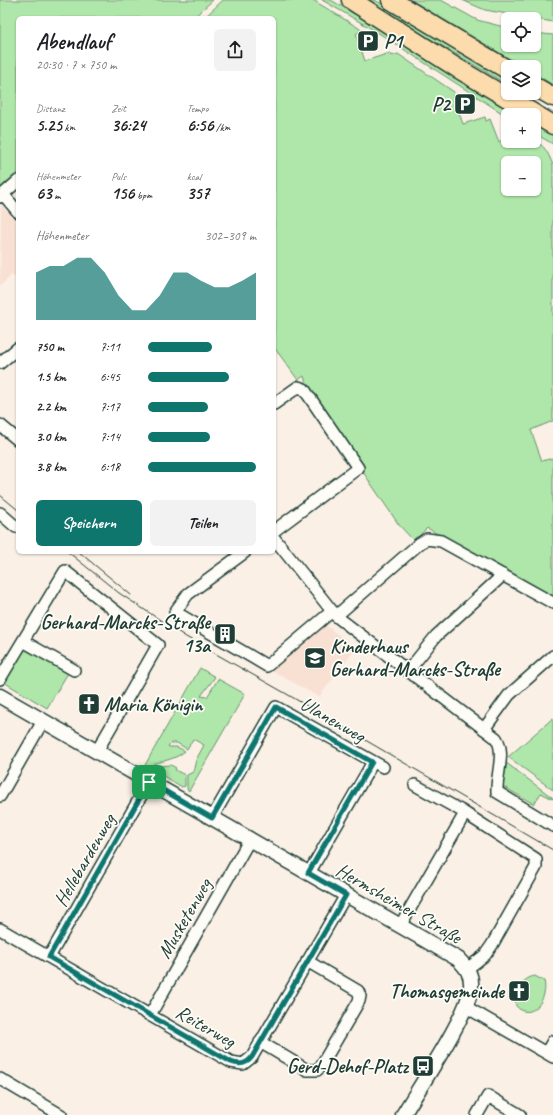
<!DOCTYPE html>
<html lang="de">
<meta charset="utf-8">
<style>
:root{--surface:#fff;--page:#f2f2f2;--text:#202124;--muted:#757577;--accent:#0f766e}
body{margin:0;font-family:Caveat,sans-serif;background:var(--page);color:var(--text);height:100vh;display:flex;flex-direction:column;font-size:15px;white-space:nowrap}
*{box-sizing:border-box;margin:0}
p{font-size:13px;color:var(--muted)}
.icon{flex:none;width:22px;height:22px;fill:none;stroke:currentColor;stroke-width:2;stroke-linecap:round;stroke-linejoin:round}
.map{position:relative;flex:1;overflow:hidden}
.drawer{position:absolute;left:16px;top:16px;width:260px;height:538px;display:flex;flex-direction:column;background:var(--surface);border-radius:6px;box-shadow:0 1px 3px #0004}
.drawer>*{flex:none}
.buttons{position:absolute;left:501px;top:12px;display:grid;gap:8px}
.buttons a{display:grid;place-items:center;width:40px;height:40px;border-radius:6px;background:var(--surface);box-shadow:0 1px 3px #0004;font-size:20px}
.pin{position:absolute;display:grid;place-items:center;width:34px;height:34px;color:#fff;margin:-17px;border-radius:8px;box-shadow:0 2px 6px #0006}
.round{display:grid;place-items:center;flex:none;width:42px;height:42px;border-radius:6px;background:var(--page)}
.summary{display:flex;align-items:center;justify-content:space-between;height:68px;padding:0 20px}
h1{font-size:22px;font-weight:600;line-height:30px}
.figures{display:grid;grid-template-columns:repeat(3,1fr);gap:6px;height:68px;padding:4px 20px}
.figures div{display:grid;align-content:center}
.figures b{font-size:17px;font-weight:600}
.figures small{font-size:11px;font-weight:400}
.figures p{font-size:11px}
.chart{height:112px;padding:8px 20px}
.chart p{display:flex;justify-content:space-between}
.chart svg{width:100%;height:72px;margin-top:4px;fill:var(--accent);opacity:.7}
.primary-button{display:flex;gap:8px;margin-top:auto;padding:8px 20px}
.primary-button a{flex:1;height:46px;border-radius:6px;background:var(--accent);color:#fff;font-size:16px;font-weight:600;line-height:46px;text-align:center}
.primary-button a+a{background:var(--page);color:var(--text)}
ul{padding:0 20px;list-style:none;font-size:13px}
li{display:grid;grid-template-columns:64px 48px 1fr;align-items:center;height:30px}
li i{height:10px;border-radius:5px;background:var(--accent)}
.map>svg:first-child{display:block}
.built{fill:#f8e1d2}
.green{fill:#afe6a9;stroke:#67926e;fill-rule:evenodd}
.lines{fill:none;stroke-linecap:round;stroke-linejoin:round}
.minor-casing{stroke:#1f3d34;stroke-width:14}
.tertiary-casing{stroke:#1f3d34;stroke-width:17}
.primary-casing{stroke:#1f3d34;stroke-width:21}
.minor{stroke:#fdfcf7;stroke-width:11}
.tertiary{stroke:#fdfcf7;stroke-width:14}
.primary{stroke:#fcdcac;stroke-width:18}
.tram{stroke:#1f3d34;stroke-width:1}
.route-casing{stroke:#fff;stroke-width:8}
.route{stroke:#0f766e;stroke-width:5}
.labels{text-anchor:middle;stroke-width:3.5;stroke-linejoin:round;paint-order:stroke}
.poi-label{font-size:20px;font-weight:bold;fill:#1f3d34;stroke:#fdfcf7;text-anchor:end}
.street-label{font-size:20px;fill:#1f3d34;stroke:#fdfcf7}
</style>
<div class="map">
<svg width="553" height="1115" viewBox="0 0 553 1115">
<rect width="100%" height="100%" fill="#fbf0e6"/>
<filter id="ink" filterUnits="userSpaceOnUse"><feTurbulence type="fractalNoise" baseFrequency=".025" numOctaves="2"/><feDisplacementMap in="SourceGraphic" scale="8" xChannelSelector="R" yChannelSelector="G"/><feConvolveMatrix kernelMatrix="1 2 1 2 8 2 1 2 1" color-interpolation-filters="sRGB"/></filter>
<g filter="url(#ink)">
<path class="built" d="M1,204L18,224V274L14,277L12,275L0,286Z
M323,623L356,648L319,697L269,669Z"/>
<path class="green" d="M0,0H213L193,18H18V173L0,189Z
M223,0H313L362,30L356,34L365,61L390,53L391,56L398,54L454,92L453,96L463,124L485,117L486,121L490,119L499,142L508,136V141C536,141 542,137 553,165V421L531,430L542,461L553,458V599L427,528L414,541L399,525L308,391L304,376L298,380L274,347V18H204ZM508,163H534V189H508Z
M322,0H331L524,115H508V117L377,32Z
M365,0H375L508,79V85Z
M411,0H441L477,20L508,28V45H534V33L553,35V85L534,73V67H523Z
M462,0H553V22L485,10Z
M534,121L553,132V144L534,133Z
M23,646L68,673L47,708L2,681Z
M200,668L215,677L201,696L207,697L218,679L245,694L189,791L187,789V775L193,772L196,760L204,745L193,739L187,749L177,743H171L168,746L169,747H177L185,751C172,762 162,759 149,767L145,765Z
M553,718V790L508,757Z
M505,762L553,798V799L541,793L534,804L502,786Z
M171,765L176,768L175,770L185,775V786L182,787L153,770L157,766Z
M535,976L544,981C549,997 532,1023 516,1006C513,994 521,978 535,976Z"/>
<g class="lines">
<g class="minor-casing">
<path id="minor" d="M3,194L18,212
M0,197L18,181
M0,363L18,348
M274,404L298,387L304,389L358,468L274,531
M0,425L18,440
M0,513L16,527
M274,538L336,616L496,738C506,752 496,775 497,792L553,826
M245,552L188,594L175,612L267,666L331,612
M336,616L420,543L427,539L441,541L553,603
M23,641L74,670
M408,671L436,636L503,575
M0,679L65,571L158,645
M484,729L509,695L553,656
M97,751L158,645
M415,785L460,810L536,859V867L492,945L485,955L467,969
M0,796L43,721
M212,818L276,707L383,767
M309,873L373,762
M400,926L464,815
M0,929L231,1062L243,1064L252,1057L346,895
M49,957L149,782
M466,1007L553,1057
M150,1015L250,839
M260,1042L307,1070H317L321,1066L359,1001L360,996L358,991L307,961
M546,1053L553,1041
M0,1079L61,1115
M477,1115L488,1096L520,1115"/>
</g>
<g class="tertiary-casing">
<path id="tertiary" d="M0,696L458,959C466,967 472,974 471,986C471,1011 418,1089 403,1115"/>
</g>
<g class="primary-casing">
<path id="primary" d="M351,0L457,68L553,125
M391,0L508,70
M534,86L553,97"/>
</g>
<use href="#minor" class="minor"/>
<use href="#tertiary" class="tertiary"/>
<use href="#primary" class="primary"/>
<path class="tram" d="M0,495L18,510
M68,552L119,593L186,637L285,693L553,850
M79,552L131,595"/>
</g>
</g>
<g class="lines" filter="url(#ink)">
<g class="route-casing">
<path id="route" d="M276,707L372,762L308,873L346,895L252,1057C246,1065 239,1065 231,1062L49,957L149,782L212,818Z"/>
</g>
<use href="#route" class="route"/>
</g>
<defs>
<g id="parking-square" transform="scale(1.15)"><rect x="-9" y="-9" width="18" height="18" rx="4" fill="#1f3d34" stroke="#fdfcf7"/><path d="M-3.5-5.5H1a3.5 3.5 0 0 1 0 7H-1V5.5H-3.5ZM-1-3.4V-.6H.8a1.4 1.4 0 0 0 0-2.8Z" fill="#fff"/></g>
<g id="building-square" transform="scale(1.15)"><rect x="-9" y="-9" width="18" height="18" rx="4" fill="#1f3d34" stroke="#fdfcf7"/><path d="M-4-6H4V6H1V3H-1V6H-4ZM-2.5-4.3h1.7v1.8h-1.7ZM.8-4.3h1.7v1.8H.8ZM-2.5-1h1.7V.8h-1.7ZM.8-1h1.7V.8H.8Z" fill="#fff"/></g>
<g id="school-square" transform="scale(1.15)"><rect x="-9" y="-9" width="18" height="18" rx="4" fill="#1f3d34" stroke="#fdfcf7"/><path d="M0-5L7-2L0 1L-7-2ZM-4 1L0 2.5L4 1V4Q0 6-4 4Z" fill="#fff"/></g>
<g id="church-square" transform="scale(1.15)"><rect x="-9" y="-9" width="18" height="18" rx="4" fill="#1f3d34" stroke="#fdfcf7"/><path d="M-1.2-6h2.4v3.5h3.3v2.4h-3.3V6h-2.4V-.1h-3.3v-2.4h3.3Z" fill="#fff"/></g>
<g id="bus-square" transform="scale(1.15)"><rect x="-9" y="-9" width="18" height="18" rx="4" fill="#1f3d34" stroke="#fdfcf7"/><path d="M-5-6H5V4H4V6H2V4H-2V6H-4V4H-5ZM-3.5-4V0h7V-4ZM-3.5 1.2v1.5H-2V1.2ZM2 1.2v1.5H3.5V1.2Z" fill="#fff"/></g>
</defs>
<g fill-rule="evenodd">
<use href="#parking-square" x="368" y="41"/>
<use href="#parking-square" x="465" y="104"/>
<use href="#building-square" x="225" y="634"/>
<use href="#school-square" x="315" y="658"/>
<use href="#church-square" x="89" y="704"/>
<use href="#church-square" x="519" y="991"/>
<use href="#bus-square" x="423" y="1066"/>
</g>
<g class="labels">
<g class="poi-label">
<text x="384" y="48" text-anchor="start">P1</text>
<text x="450" y="111">P2</text>
<text x="210" y="629">Gerhard-Marcks-Straße<tspan x="210" dy="23">13a</tspan></text>
<text x="330" y="653" text-anchor="start">Kinderhaus<tspan x="330" dy="23">Gerhard-Marcks-Straße</tspan></text>
<text x="104" y="711" text-anchor="start">Maria Königin</text>
<text x="504" y="998">Thomasgemeinde</text>
<text x="408" y="1073">Gerd-Dehof-Platz</text>
</g>
<g class="street-label">
<text transform="translate(333 719) rotate(30)" y="7">Ulanenweg</text>
<text transform="translate(84 860) rotate(-60)" y="7">Hellebardenweg</text>
<text transform="translate(399 903) rotate(30)" y="7">Hermsheimer Straße</text>
<text transform="translate(184 918) rotate(-60)" y="7">Musketenweg</text>
<text transform="translate(206 1026) rotate(30)" y="7">Reiterweg</text>
</g>
</g>
</svg>
<div class="buttons">
<a><svg class="icon" aria-label="locate" viewBox="0 0 24 24"><circle cx="12" cy="12" r="6"/><path d="M12 2v4M12 18v4M2 12h4M18 12h4"/></svg></a>
<a><svg class="icon" aria-label="layers" viewBox="0 0 24 24"><path d="M12 4l9 5-9 5-9-5zM3 14l9 5 9-5"/></svg></a>
<a>+</a>
<a>−</a>
</div>
<div class="pin" style="left:149px;top:782px;background:#1e9e55"><svg class="icon" aria-label="arrive" viewBox="0 0 24 24"><path d="M6 21V4h12l-3 4 3 4H6"/></svg></div>
<section class="drawer">
<div class="summary"><div><h1>Abendlauf</h1><p>20:30 · 7 × 750 m</p></div><a class="round"><svg class="icon" aria-label="share" viewBox="0 0 24 24"><path d="M12 15V3M7 8l5-5 5 5M5 13v7h14v-7"/></svg></a></div>
<div class="figures">
<div><p>Distanz</p><b>5.25<small> km</small></b></div>
<div><p>Zeit</p><b>36:24</b></div>
<div><p>Tempo</p><b>6:56<small> /km</small></b></div>
</div>
<div class="figures">
<div><p>Höhenmeter</p><b>63<small> m</small></b></div>
<div><p>Puls</p><b>156<small> bpm</small></b></div>
<div><p>kcal</p><b>357</b></div>
</div>
<div class="chart"><p><span>Höhenmeter</span>302–309 m</p>
<svg viewBox="0 0 160 44" preserveAspectRatio="none"><path d="M0 44V15L10 11L20 11L30 6L40 6L50 15L60 29L70 38L80 38L90 29L100 15L110 15L120 20L130 24L140 24L150 20L160 15V44z"/></svg>
</div>
<ul>
<li><b>750 m</b>7:11<i style="width:59%"></i></li>
<li><b>1.5 km</b>6:45<i style="width:75%"></i></li>
<li><b>2.2 km</b>7:17<i style="width:56%"></i></li>
<li><b>3.0 km</b>7:14<i style="width:57%"></i></li>
<li><b>3.8 km</b>6:18<i style="width:100%"></i></li>
</ul>
<div class="primary-button"><a>Speichern</a><a>Teilen</a></div>
</section>
</div>
